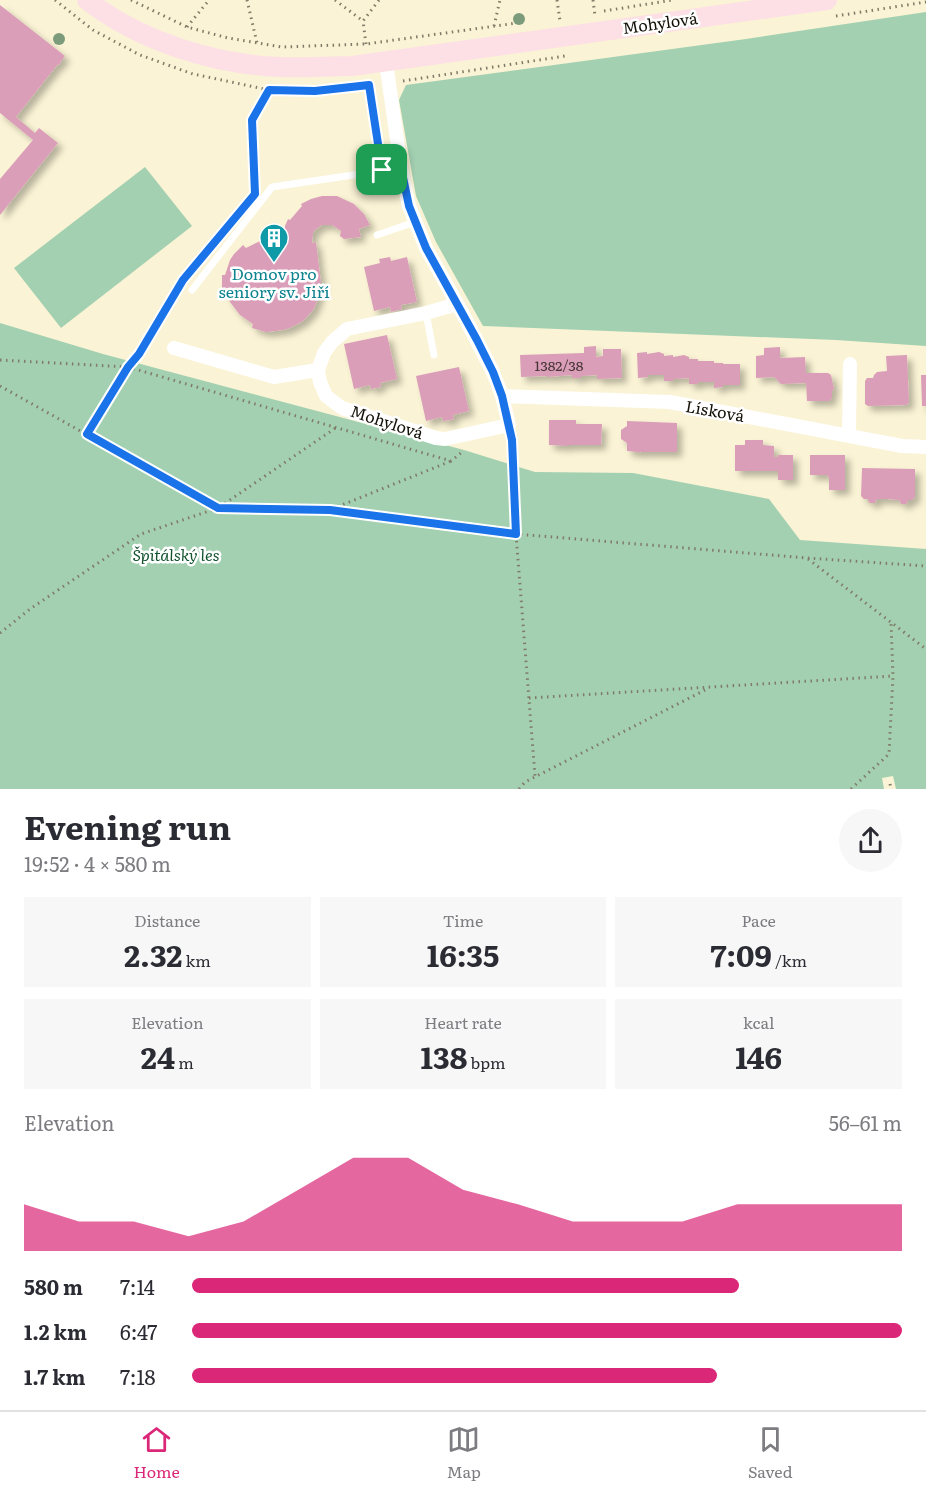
<!DOCTYPE html>
<meta charset="utf-8">
<style>
:root{--surface:#fff;--page:#f7f7f7;--text:#2b2b33;--muted:#7c7c81;--line:#e1e1e2;--accent:#db2777}
body{margin:0;font-family:Literata,serif;background:var(--page);color:var(--text);height:100vh;display:flex;flex-direction:column;font-size:22px;white-space:nowrap}
*{box-sizing:border-box;margin:0}
p{font-size:20px;color:var(--muted)}
.icon{flex:none;width:33px;height:33px;fill:none;stroke:currentColor;stroke-width:2;stroke-linecap:round;stroke-linejoin:round}
.map{position:relative;height:789px;overflow:hidden}
.sheet{display:flex;flex-direction:column;background:var(--surface);flex:1}
.sheet>*{flex:none}
.pin{position:absolute;display:grid;place-items:center;width:51px;height:51px;color:#fff;margin:-26px;border-radius:12px;box-shadow:0 3px 9px #0006}
.round{display:grid;place-items:center;flex:none;width:63px;height:63px;border-radius:32px;background:var(--page)}
.headline{display:flex;align-items:center;justify-content:space-between;height:102px;padding:0 24px}
h1{font-size:33px;font-weight:700;line-height:45px}
.figures{display:grid;grid-template-columns:repeat(3,1fr);gap:9px;height:102px;padding:6px 24px}
.figures div{display:grid;align-content:center;border-radius:0px;background:var(--page);text-align:center}
.figures b{font-size:30px;font-weight:700}
.figures small{font-size:16px;font-weight:400}
.figures p{font-size:16px}
.chart{height:168px;padding:12px 24px}
.chart p{display:flex;justify-content:space-between}
.chart svg{width:100%;height:108px;margin-top:6px;fill:var(--accent);opacity:.7}
ul{padding:0 24px;list-style:none;font-size:20px}
li{display:grid;grid-template-columns:96px 72px 1fr;align-items:center;height:45px}
li i{height:15px;border-radius:8px;background:var(--accent)}
.tabs{display:flex;justify-content:space-around;align-items:center;height:84px;border-top:2px solid var(--line);background:var(--surface);font-size:16px;color:var(--muted)}
.tabs a{display:grid;justify-items:center;gap:3px}
.tabs .selected{color:var(--accent)}
.map>svg:first-child{display:block}
.green{fill:#a3d0b1}
.building{fill:#db9eb9;filter:url(#shadow)}
.lines{fill:none;stroke-linecap:round;stroke-linejoin:round}
.path{stroke:#807b68;stroke-width:3;stroke-dasharray:1.5 4.5;stroke-linecap:butt}
.lane{stroke:#fff;stroke-width:7}
.street{stroke:#fff;stroke-width:14}
.secondary{stroke:#fde0e5;stroke-width:20}
.tree{fill:#7b9b7a}
.route-casing{stroke:#fff;stroke-width:12}
.route{stroke:#1a73e8;stroke-width:8}
.labels{text-anchor:middle;stroke-width:5;stroke-linejoin:round;paint-order:stroke}
.number-label{font-size:14px;fill:#453433}
.street-label{font-size:16px;fill:#131006;stroke:#fff}
.culture-label{font-size:16px;fill:#0d838f;stroke:#fff}
.park-label{font-size:16px;font-style:italic;fill:#13532f;stroke:#fff}
</style>
<div class="map">
<svg width="926" height="789" viewBox="0 0 926 789">
<defs>
<filter id="shadow"><feDropShadow dx="5" dy="5" stdDeviation="3" flood-color="#0004"/></filter>
</defs>
<rect width="100%" height="100%" fill="#faf3d5"/>
<path class="green" d="M926,12V346L836,340L483,326L436,242L416,196L399,100L406,85L746,39Z
M145,167L192,226L61,328L14,268Z
M0,323L103,354L464,450L535,472L633,473L769,499L800,540L926,549V789H896L893,776L882,778L884,789H0Z"/>
<path class="building" d="M0,5L65,56L63,58H64L60,62L61,63L59,65L58,64L16,117L35,133L39,128L58,143L0,215V179L33,140L0,113Z
M322,196H337L354,204L364,214L370,225L359,229L361,237L344,239L340,236L341,231L332,225H322L315,230L313,233L312,243L316,242L321,283L320,292L314,309L303,321L290,328L283,330L266,332L252,328L253,324L240,315L230,302L225,289H222V275H225L230,260L234,254L243,245L246,248L260,241L267,240L283,241L285,226L288,219L290,220L302,206L301,204L311,199Z
M390,257L391,261L407,257L417,302L401,305L402,309L391,312L390,307L374,311L364,267L380,263L379,259Z
M387,335L397,379L380,383L381,387L371,389L370,385L354,389L344,344Z
M596,346V357L603,356V349H621L622,378L597,379V375L581,376V378H572V375L547,377V376L521,377L520,355L584,353V347Z
M780,347V358L805,357L806,373H828L831,375L834,389L832,391V398L829,401H807L806,383L781,384L774,377L756,378V356L764,355V348Z
M647,352V354L659,352L664,354V356L673,355V357L684,355L689,357V359H698V361H714V363H723V364H740V385H723V387L714,388V382H698V384H689V378L673,379V381H664V375H648V377L638,378L637,353Z
M907,355L909,403L906,405L868,406L865,404V381L867,378H873L874,375L877,372L887,371L886,356Z
M459,367L469,411L453,415L454,419L450,420L443,421L442,417L426,421L416,376Z
M921,375H926V406H922Z
M549,420H576V424H602L601,445H569V446L549,445Z
M627,421L677,423V452H641L638,453V452L627,451V443L621,439V430L627,426Z
M745,440H763V445L774,446V457H778V455H793V480H778V471H735V445H745Z
M810,455H845V490H829V478L827,475H810Z
M862,468L915,469V497L912,500H908V502L906,504H901L899,500L888,499H877L875,503H870L868,501V499H864L861,496Z"/>
<g class="lines">
<path class="path" d="M55,0L93,30L140,55L193,74L269,90L252,120L255,190
M131,0L187,27L228,38L282,47L366,44L517,23
M247,0L257,43
M335,0L363,21
M557,0L560,21
M593,0L595,16
M604,11L673,0
M836,16L926,2
M494,26L500,0
M187,27L209,0
M366,44L363,21L379,0
M403,81L565,56
M355,82L356,87L369,85L381,161
M269,90L315,91L356,87
M0,360L128,367L139,354L181,284
M0,386L218,508L337,427
M87,434L128,367L451,461L462,452
M512,439L516,534L535,776
M332,509L451,461
M808,559L926,649
M0,633L30,609L141,534L218,508L330,510L516,534L807,558L926,566
M529,698L893,676
M890,784L891,789
M519,789L525,782L707,689
M851,789L889,754L893,676L891,623"/>
<path class="lane" d="M377,235L415,222
M192,290L272,187L401,168
M426,313L434,355"/>
<path class="street" d="M386,62L401,168L409,206L426,248L464,316L493,372L502,396L509,425L445,439L436,438L342,408L326,396L320,382L318,370L324,353L332,342L347,329L426,313L457,304
M174,348L274,377L318,370
M502,396L670,402L902,446L926,447
M849,435L850,364"/>
<path class="secondary" d="M87,0C139,41 213,64 279,67C303,68 328,66 352,66L827,0"/>
</g>
<g class="tree">
<circle cx="519" cy="19" r="6"/>
<circle cx="59" cy="39" r="6"/>
</g>
<g class="lines">
<g class="route-casing">
<path id="route" d="M369,85L382,170L401,168L409,206L426,248L477,340L493,372L502,396L512,440L516,534L330,510L218,508L87,434L128,367L139,354L183,280L255,194L252,120L269,90L315,91Z"/>
</g>
<use href="#route" class="route"/>
</g>
<defs>
<g id="building-pin" transform="scale(1.5)"><path d="M0 17L-7.5 6A9.5 9.5 0 1 1 7.5 6Z" fill="#0f9aa8" stroke="#fff"/><path d="M-4-6H4V6H1V3H-1V6H-4ZM-2.5-4.3h1.7v1.8h-1.7ZM.8-4.3h1.7v1.8H.8ZM-2.5-1h1.7V.8h-1.7ZM.8-1h1.7V.8H.8Z" fill="#fff"/></g>
</defs>
<g fill-rule="evenodd">
<use href="#building-pin" x="274" y="238"/>
</g>
<g class="labels">
<g class="number-label">
<text x="559" y="371">1382/38</text>
</g>
<g class="street-label">
<text transform="translate(660 23) rotate(-8)" y="6">Mohylová</text>
<text transform="translate(715 411) rotate(10)" y="6">Lísková</text>
<text transform="translate(387 422) rotate(18)" y="6">Mohylová</text>
</g>
<g class="culture-label">
<text x="274" y="280">Domov pro<tspan x="274" dy="18">seniory sv. Jiří</tspan></text>
</g>
<g class="park-label">
<text x="176" y="561">Špitálský les</text>
</g>
</g>
</svg>
<div class="pin" style="left:382px;top:170px;background:#1e9e55"><svg class="icon" aria-label="arrive" viewBox="0 0 24 24"><path d="M6 21V4h12l-3 4 3 4H6"/></svg></div>
</div>
<section class="sheet">
<div class="headline"><div><h1>Evening run</h1><p>19:52 · 4 × 580 m</p></div><a class="round"><svg class="icon" aria-label="share" viewBox="0 0 24 24"><path d="M12 15V3M7 8l5-5 5 5M5 13v7h14v-7"/></svg></a></div>
<div class="figures">
<div><p>Distance</p><b>2.32<small> km</small></b></div>
<div><p>Time</p><b>16:35</b></div>
<div><p>Pace</p><b>7:09<small> /km</small></b></div>
</div>
<div class="figures">
<div><p>Elevation</p><b>24<small> m</small></b></div>
<div><p>Heart rate</p><b>138<small> bpm</small></b></div>
<div><p>kcal</p><b>146</b></div>
</div>
<div class="chart"><p><span>Elevation</span>56–61 m</p>
<svg viewBox="0 0 160 44" preserveAspectRatio="none"><path d="M0 44V25L10 32L20 32L30 38L40 32L50 19L60 6L70 6L80 19L90 25L100 32L110 32L120 32L130 25L140 25L150 25L160 25V44z"/></svg>
</div>
<ul>
<li><b>580 m</b>7:14<i style="width:77%"></i></li>
<li><b>1.2 km</b>6:47<i style="width:100%"></i></li>
<li><b>1.7 km</b>7:18<i style="width:74%"></i></li>
</ul>
</section>
<nav class="tabs">
<a class="selected"><svg class="icon" aria-label="home" viewBox="0 0 24 24"><path d="M3 11l9-7 9 7M6 9v11h12V9"/></svg>Home</a>
<a><svg class="icon" aria-label="map" viewBox="0 0 24 24"><path d="M3 6l6-2 6 2 6-2v14l-6 2-6-2-6 2zM9 4v14M15 6v14"/></svg>Map</a>
<a><svg class="icon" aria-label="saved" viewBox="0 0 24 24"><path d="M7 4h10v16l-5-4-5 4z"/></svg>Saved</a>
</nav>
